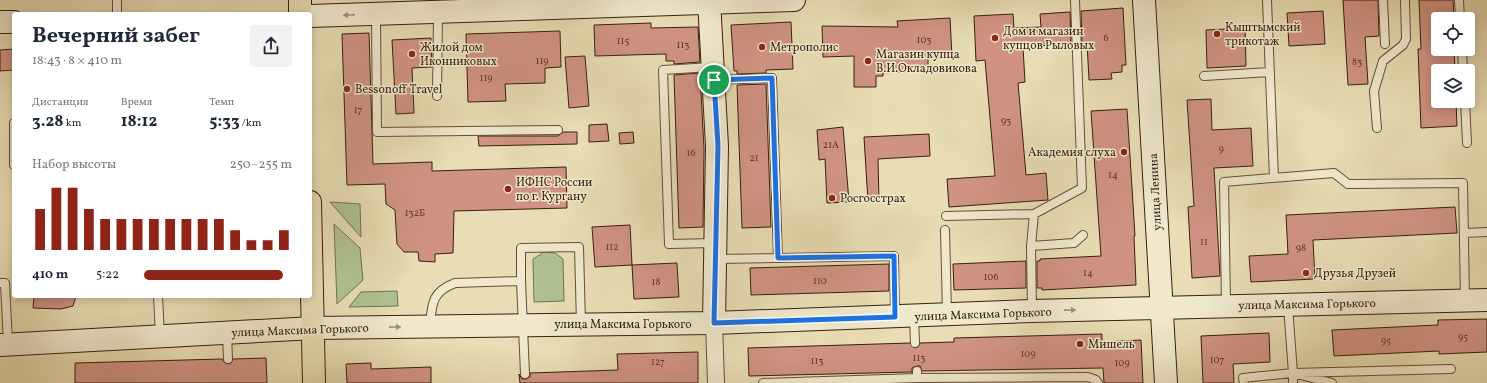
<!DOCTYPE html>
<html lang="ru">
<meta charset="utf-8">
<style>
:root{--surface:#fff;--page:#f2f2f3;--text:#1f2937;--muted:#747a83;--accent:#8f2418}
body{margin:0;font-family:Vollkorn,serif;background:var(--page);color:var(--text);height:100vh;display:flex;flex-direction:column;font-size:15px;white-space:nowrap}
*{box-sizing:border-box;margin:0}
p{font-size:13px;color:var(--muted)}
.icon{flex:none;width:22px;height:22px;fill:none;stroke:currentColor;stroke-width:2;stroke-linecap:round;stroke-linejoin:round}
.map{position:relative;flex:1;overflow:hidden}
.side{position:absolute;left:12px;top:12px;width:300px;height:286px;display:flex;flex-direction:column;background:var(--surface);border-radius:4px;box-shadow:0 2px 10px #0003}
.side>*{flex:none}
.controls{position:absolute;left:1431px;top:12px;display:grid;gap:8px}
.controls a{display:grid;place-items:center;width:44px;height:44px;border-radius:4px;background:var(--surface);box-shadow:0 2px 10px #0003;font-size:20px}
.pin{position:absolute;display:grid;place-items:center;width:34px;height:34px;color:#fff;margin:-17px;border:2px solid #fff;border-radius:50%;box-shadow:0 1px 4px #0007}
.round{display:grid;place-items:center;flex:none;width:42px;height:42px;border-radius:4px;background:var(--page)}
.summary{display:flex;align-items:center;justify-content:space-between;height:68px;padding:0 20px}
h1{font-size:22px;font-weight:700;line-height:30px}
.stats{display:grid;grid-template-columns:repeat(3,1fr);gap:6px;height:68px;padding:4px 20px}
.stats div{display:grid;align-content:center}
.stats b{font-size:17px;font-weight:700}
.stats small{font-size:11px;font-weight:400}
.stats p{font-size:11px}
.chart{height:112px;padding:8px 20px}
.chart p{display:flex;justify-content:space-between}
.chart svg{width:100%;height:72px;margin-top:4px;stroke:var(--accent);stroke-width:6}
ul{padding:0 20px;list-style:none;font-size:13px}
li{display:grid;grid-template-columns:64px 48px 1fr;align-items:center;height:30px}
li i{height:10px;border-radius:5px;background:var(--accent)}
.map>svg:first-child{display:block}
.green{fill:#b0c292;stroke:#747050}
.building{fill:#d09383;stroke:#391f0e}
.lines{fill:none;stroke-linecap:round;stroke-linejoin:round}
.lane-casing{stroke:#654e38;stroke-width:10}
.street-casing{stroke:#654e38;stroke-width:18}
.secondary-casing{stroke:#391f0e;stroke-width:24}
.primary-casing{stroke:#391f0e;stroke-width:24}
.lane{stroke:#f0e9ce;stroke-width:8}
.street{stroke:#f0e9ce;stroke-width:16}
.secondary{stroke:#f0e9ce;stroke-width:22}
.primary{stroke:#e8ddb4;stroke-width:22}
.oneway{fill:#9e8e78}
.route-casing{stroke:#fff;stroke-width:8}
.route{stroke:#1a73e8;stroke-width:5}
.poi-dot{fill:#8f2418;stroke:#f0e9ce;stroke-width:1.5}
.labels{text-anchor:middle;stroke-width:3;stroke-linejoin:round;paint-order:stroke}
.number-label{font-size:10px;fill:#5f3c2b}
.poi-label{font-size:12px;fill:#391f0e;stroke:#f0e9ce;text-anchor:start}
.street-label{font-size:12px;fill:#391f0e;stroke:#f0e9ce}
</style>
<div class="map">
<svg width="1487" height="383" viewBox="0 0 1487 383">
<rect width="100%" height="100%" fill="#e8ddb4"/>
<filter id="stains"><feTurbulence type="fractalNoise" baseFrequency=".005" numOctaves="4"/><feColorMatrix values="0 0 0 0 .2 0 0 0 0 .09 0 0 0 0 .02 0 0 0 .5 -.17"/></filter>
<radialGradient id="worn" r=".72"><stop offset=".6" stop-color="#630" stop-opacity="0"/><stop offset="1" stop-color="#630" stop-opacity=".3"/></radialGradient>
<path class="green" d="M330,202L360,204L361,237Z
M334,224L360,248L363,280L337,304Z
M544,252L555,253L563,259L564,301L534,302L533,259Z
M397,291L398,306L349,307L361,292Z"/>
<path class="building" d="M1343,0H1378L1379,36L1365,37L1368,84L1348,85Z
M1419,0H1453L1454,19H1438V49H1454L1455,71H1438V101H1456L1457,126L1421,128L1418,49H1421Z
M1123,8L1126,65H1122V72L1111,73L1112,79L1089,80L1087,43H1082L1081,11Z
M1323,11L1325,44L1289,46L1287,13Z
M1070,12L1071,44L1023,47L1025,82L1018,83L1026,175L1046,173L1048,200L949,207L947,179L995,176L985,60L976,61L974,16L1013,14L1014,28L1041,27L1040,14Z
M950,18L952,57L928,58V71L883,73V76H876V87H854V56L823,57L822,26L898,27L897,21Z
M791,22L793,69L766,70V73L737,74V71H734L731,25Z
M651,23V28L698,27L700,62L674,64V61H666V54L595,56L594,25Z
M1245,28L1246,66L1207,68L1206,30Z
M560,31L561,67L545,68V83L505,84L506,101L468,102L466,34Z
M369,33L373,164L432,162V171L566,167L567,208L454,211L453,253L435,254V262L419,261L418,252H404L397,244L395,210L386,204L385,184L347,185L342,34Z
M431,38L432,67L412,68L414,113L396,114L392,40Z
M14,49V70L0,71V50Z
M585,56L589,106L569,108L565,57Z
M700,73L704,149L703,227L679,228L674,75Z
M766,84L771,227L742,228L737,85Z
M1211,99L1212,130L1251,128L1253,166L1214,168L1220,276L1192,278L1188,207L1194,206L1187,100Z
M1127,109L1135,236H1134L1136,285L1042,290V288H1037V261H1040V259L1101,256L1091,111Z
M607,124L609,141L589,142V125Z
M843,127L849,202L827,203L825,159L819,160L817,130Z
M563,132H577V144L479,146L478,136H558Z
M633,132L634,143L620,144L619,133Z
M929,134L930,156L878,159L879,201L868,202L864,137Z
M1455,207L1457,233L1313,240L1315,279L1251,282L1249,256L1288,254L1286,215Z
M630,225L632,265L595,267L592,227Z
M1026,261V288L954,290L953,264Z
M677,263L679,297L634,299L632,265Z
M889,264V291L751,295L750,268Z
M34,296H76L73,306L61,309L33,308Z
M1487,319V352L1439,354V351L1334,356L1332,330L1438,325V320Z
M1269,333L1270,362L1233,364L1234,383H1203L1201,336Z
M1102,334V342L1141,340L1143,383H1104L1103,368L922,371L920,366H917L912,368V372L749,376L748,348L910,343L915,348L918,347L920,343L954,342V338Z
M698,352V383H520L519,374L522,379H526L530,377V373L618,370L617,354Z
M266,358L267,383H75V363L222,359L224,362L228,364L231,363L233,359Z
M371,363V369L431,367V383H347L346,364Z"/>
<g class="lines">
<g class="lane-casing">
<path id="lane" d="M117,0V14
M1267,0L1274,178
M1383,0L1385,44
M1459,0L1460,19
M376,15L377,132L558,130
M1462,49L1463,71
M711,67L663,70L669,244L715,243
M1204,76L1270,72
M714,80L772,78L778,258
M437,96L438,13
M1465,101L1467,143
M14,123V165
M1377,128L1374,91L1383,61L1403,45L1406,39L1405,0
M946,216L1034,214L1082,188L1075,0
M945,230L947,313
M1464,233L1487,232
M1031,246L1074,243L1083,235
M716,259L894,256L895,316
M521,281L525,374
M0,283H5L8,344
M158,296L160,336
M1226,305L1224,182L1334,173L1348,184L1463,183L1465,300
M1288,306L1293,373L1332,383
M1032,310L1031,246L1034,214
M914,317L915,343
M430,325C432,303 432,292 455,283L521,281V248L579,247L581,324
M227,334L228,359
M917,371V378L1088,377L1096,380L1098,383
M763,383L917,378
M1244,383L1243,378L1293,373L1451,369
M1293,383V373"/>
</g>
<g class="street-casing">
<path id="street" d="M714,323L716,383"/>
</g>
<g class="secondary-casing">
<path id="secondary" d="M709,0L717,146L714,323
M1144,0L1166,383
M310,16L794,0
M0,22H14
M0,345L314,328L714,323L1032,311L1487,300"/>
</g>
<g class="primary-casing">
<path id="primary" d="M300,0V14
M310,202L314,383"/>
</g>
<use href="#lane" class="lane"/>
<use href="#street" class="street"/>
<use href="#secondary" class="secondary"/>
<use href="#primary" class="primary"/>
</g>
<defs><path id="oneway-solid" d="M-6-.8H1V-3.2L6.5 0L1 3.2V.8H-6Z"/></defs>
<g class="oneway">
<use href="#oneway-solid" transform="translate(349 15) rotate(178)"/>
<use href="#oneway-solid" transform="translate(1070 310) rotate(-1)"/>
<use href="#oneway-solid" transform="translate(395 327) rotate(-1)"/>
</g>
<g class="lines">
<g class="route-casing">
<path id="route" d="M772,78L778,258L894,256L895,317L714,323L718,146L714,80Z"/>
</g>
<use href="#route" class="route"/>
</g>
<g class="poi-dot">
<circle cx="1217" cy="34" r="4"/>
<circle cx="995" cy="38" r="4"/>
<circle cx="762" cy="47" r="4"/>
<circle cx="412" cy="54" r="4"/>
<circle cx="868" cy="61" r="4"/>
<circle cx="347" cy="89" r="4"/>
<circle cx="1124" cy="152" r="4"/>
<circle cx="508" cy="189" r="4"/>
<circle cx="832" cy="198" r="4"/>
<circle cx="1306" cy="273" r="4"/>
<circle cx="1080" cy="344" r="4"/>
</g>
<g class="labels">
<g class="number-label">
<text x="1106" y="41">6</text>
<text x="924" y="43">103</text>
<text x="623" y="44">115</text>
<text x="683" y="48">113</text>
<text x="542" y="64">119</text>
<text x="1357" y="65">83</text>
<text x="486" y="81">119</text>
<text x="358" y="113">17</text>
<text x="1006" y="124">93</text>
<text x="831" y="148">21А</text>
<text x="1221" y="152">9</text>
<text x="691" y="156">16</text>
<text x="754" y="161">21</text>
<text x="1113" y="178">14</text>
<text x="415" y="216">132Б</text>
<text x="1204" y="245">11</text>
<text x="612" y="250">112</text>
<text x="1301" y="251">98</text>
<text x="1088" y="276">14</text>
<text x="991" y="280">106</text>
<text x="820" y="284">110</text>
<text x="656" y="285">18</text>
<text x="1463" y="340">95</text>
<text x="1386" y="344">95</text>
<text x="1028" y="357">109</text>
<text x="919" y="361">113</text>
<text x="1217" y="363">107</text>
<text x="817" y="364">113</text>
<text x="658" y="365">127</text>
<text x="1122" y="366">109</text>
</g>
<g class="poi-label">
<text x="1225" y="31">Кыштымский<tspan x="1225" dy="14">трикотаж</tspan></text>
<text x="1003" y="35">Дом и магазин<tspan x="1003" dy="14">купцов Рыловых</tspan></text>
<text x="420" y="51">Жилой дом<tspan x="420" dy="14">Иконниковых</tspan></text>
<text x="770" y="51">Метрополис</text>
<text x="876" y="58">Магазин купца<tspan x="876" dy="14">В.И.Окладовикова</tspan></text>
<text x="355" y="93">Bessonoff Travel</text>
<text x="1116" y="156" text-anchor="end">Академия слуха</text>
<text x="516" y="186">ИФНС России<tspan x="516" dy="14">по г. Кургану</tspan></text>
<text x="840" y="202">Росгосстрах</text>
<text x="1314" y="277">Друзья Друзей</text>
<text x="1088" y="348">Мишель</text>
</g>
<g class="street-label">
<text transform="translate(1155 192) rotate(-93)" y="4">улица Ленина</text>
<text transform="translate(1307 304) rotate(-1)" y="4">улица Максима Горького</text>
<text transform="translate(983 314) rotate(-2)" y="4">улица Максима Горького</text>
<text x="623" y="328">улица Максима Горького</text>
<text transform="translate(300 330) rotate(-2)" y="4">улица Максима Горького</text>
</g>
</g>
<rect width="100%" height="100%" filter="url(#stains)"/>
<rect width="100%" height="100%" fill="url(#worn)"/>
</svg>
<div class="controls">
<a><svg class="icon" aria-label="locate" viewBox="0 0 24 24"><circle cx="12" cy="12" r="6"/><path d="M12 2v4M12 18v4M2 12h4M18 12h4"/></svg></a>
<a><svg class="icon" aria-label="layers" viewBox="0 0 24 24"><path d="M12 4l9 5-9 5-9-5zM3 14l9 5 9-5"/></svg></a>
</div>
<div class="pin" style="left:714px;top:80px;background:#1e9e55"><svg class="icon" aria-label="arrive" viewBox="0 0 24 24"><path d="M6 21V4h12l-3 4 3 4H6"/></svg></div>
<section class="side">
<div class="summary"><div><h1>Вечерний забег</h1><p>18:43 · 8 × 410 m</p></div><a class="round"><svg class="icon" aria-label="share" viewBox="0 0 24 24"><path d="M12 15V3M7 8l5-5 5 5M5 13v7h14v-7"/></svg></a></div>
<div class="stats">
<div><p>Дистанция</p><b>3.28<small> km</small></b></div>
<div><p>Время</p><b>18:12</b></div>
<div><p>Темп</p><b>5:33<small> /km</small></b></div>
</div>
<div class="chart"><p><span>Набор высоты</span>250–255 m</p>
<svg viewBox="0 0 160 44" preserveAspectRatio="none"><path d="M5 44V19M15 44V6M25 44V6M35 44V19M45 44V25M55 44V25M65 44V25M75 44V25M85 44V25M95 44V25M105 44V25M115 44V25M125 44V32M135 44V38M145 44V38M155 44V32"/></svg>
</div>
<ul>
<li><b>410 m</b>5:22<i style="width:94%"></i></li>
</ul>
</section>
</div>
